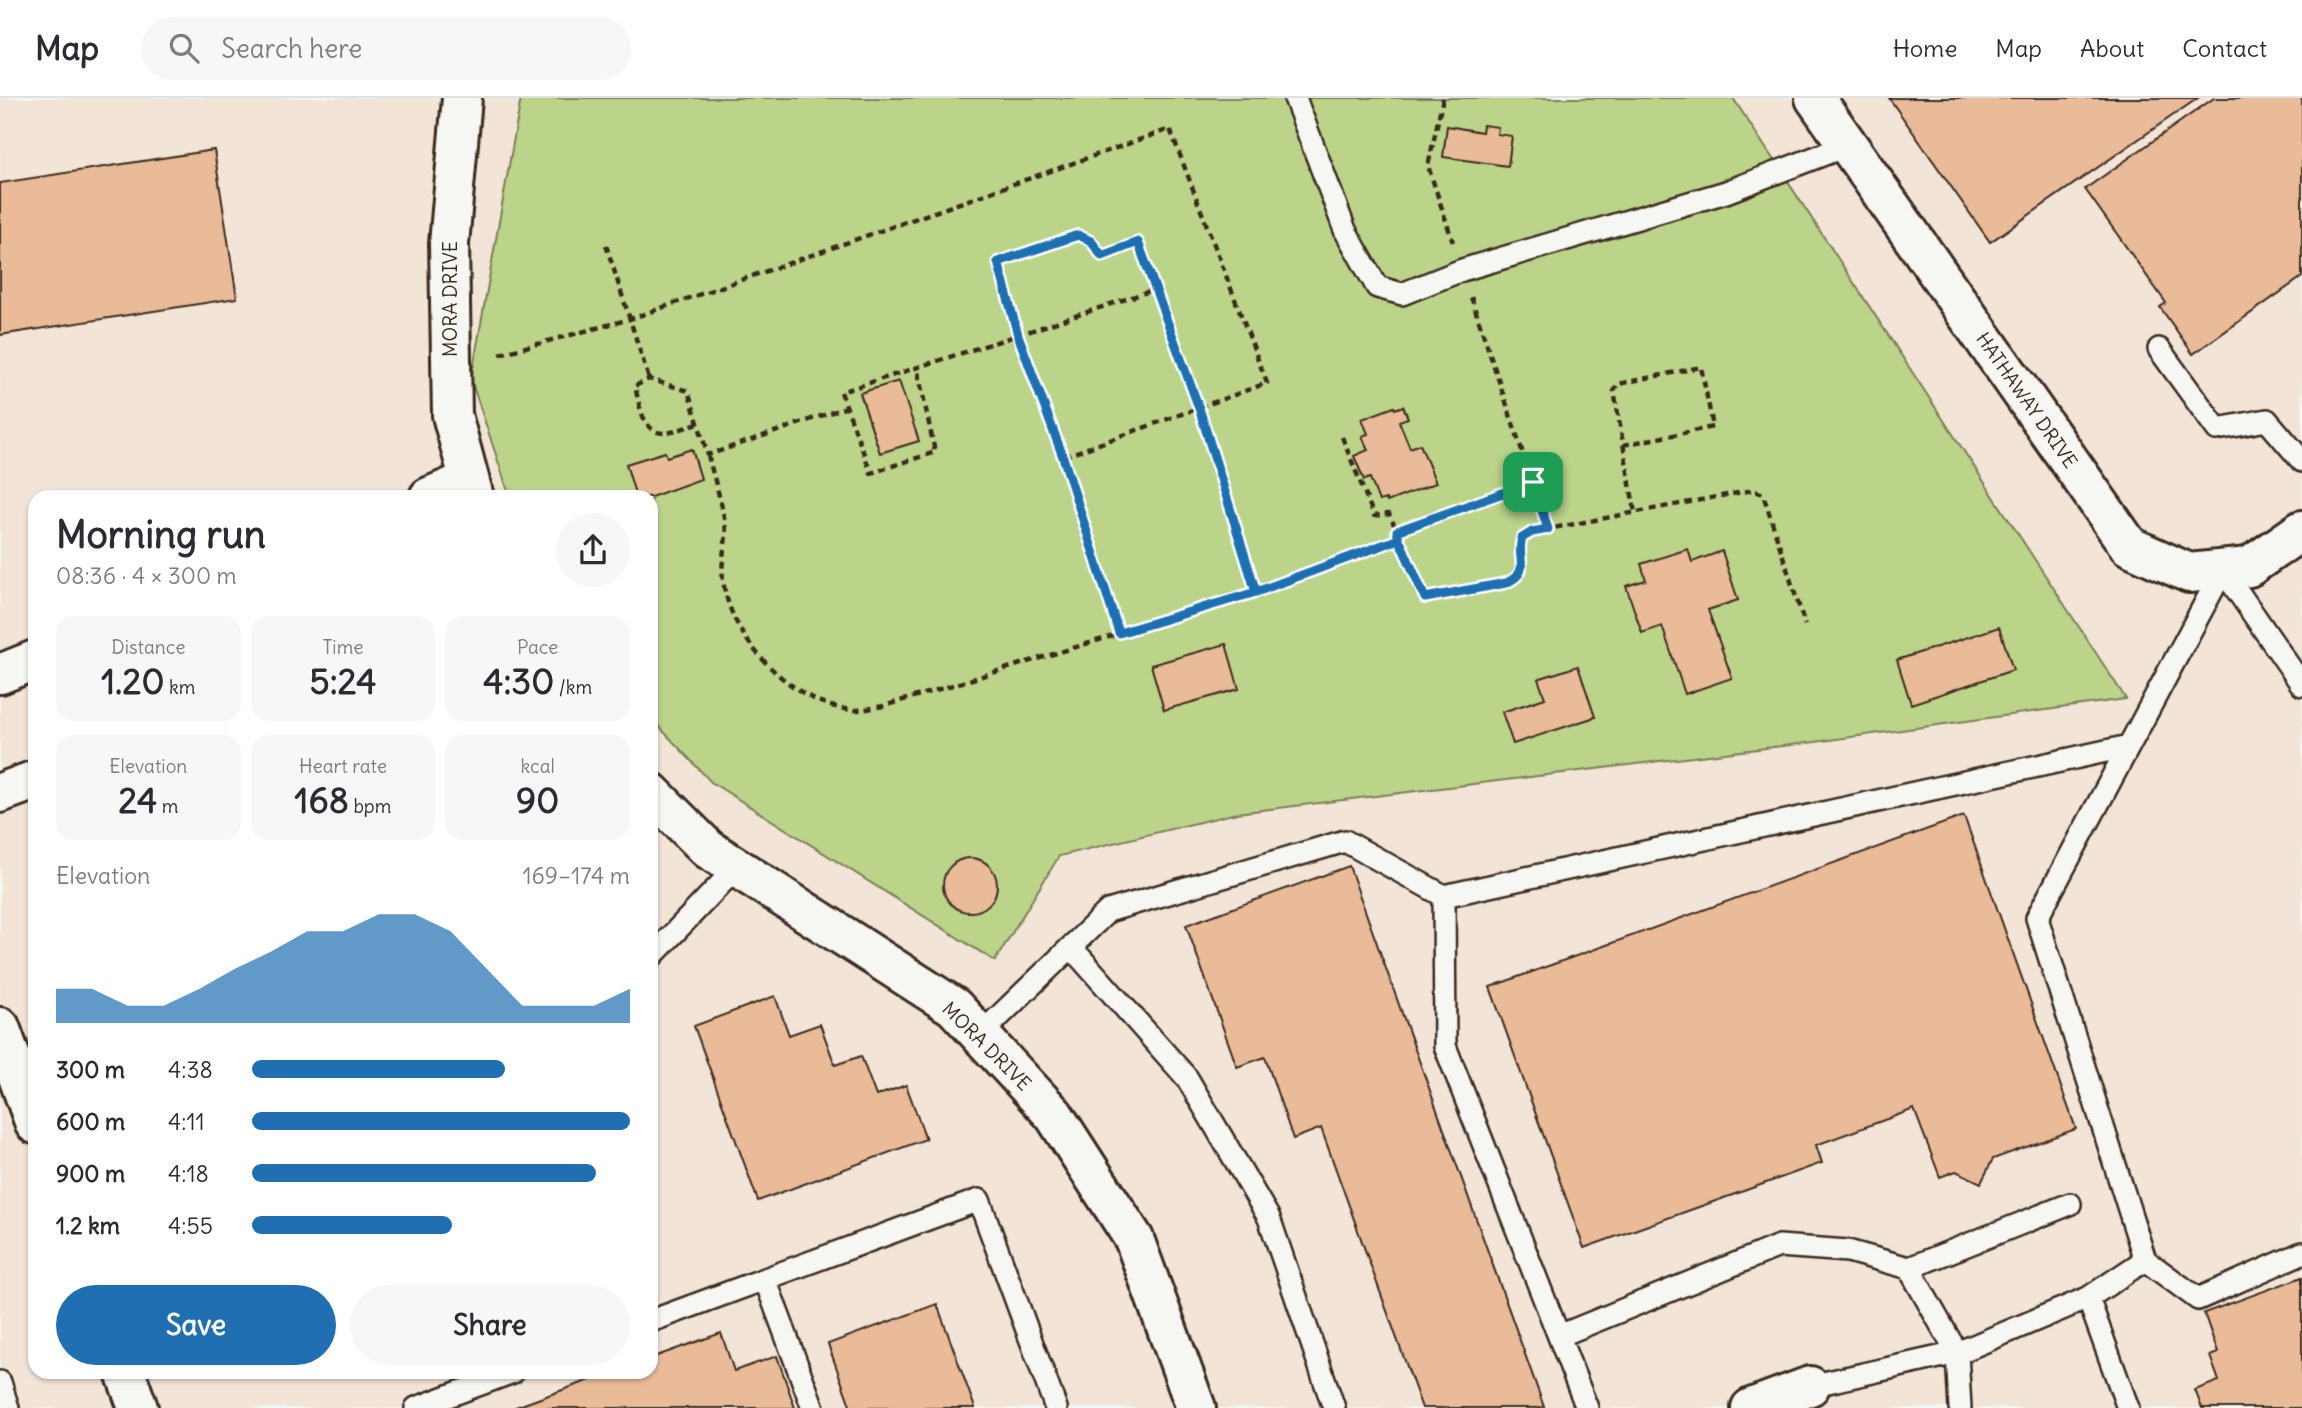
<!DOCTYPE html>
<meta charset="utf-8">
<style>
:root{--surface:#fff;--page:#f7f7f7;--text:#2b2b33;--muted:#7c7c81;--line:#e1e1e2;--accent:#1f6fb2}
body{margin:0;font-family:Delius,sans-serif;background:var(--page);color:var(--text);height:100vh;display:flex;flex-direction:column;font-size:26px;white-space:nowrap}
*{box-sizing:border-box;margin:0}
p{font-size:23px;color:var(--muted)}
.icon{flex:none;width:38px;height:38px;fill:none;stroke:currentColor;stroke-width:2;stroke-linecap:round;stroke-linejoin:round}
.map{position:relative;flex:1;overflow:hidden}
.side{position:absolute;left:28px;top:392px;width:630px;height:889px;display:flex;flex-direction:column;background:var(--surface);border-radius:21px;box-shadow:0 2px 5px #0004}
.side>*{flex:none}
.pin{position:absolute;display:grid;place-items:center;width:60px;height:60px;color:#fff;margin:-30px;border-radius:14px;box-shadow:0 4px 10px #0006}
.round{display:grid;place-items:center;flex:none;width:74px;height:74px;border-radius:37px;background:var(--page)}
.summary{display:flex;align-items:center;justify-content:space-between;height:119px;padding:0 28px}
h1{font-size:38px;font-weight:700;line-height:52px}
.figures{display:grid;grid-template-columns:repeat(3,1fr);gap:10px;height:119px;padding:7px 28px}
.figures div{display:grid;align-content:center;border-radius:18px;background:var(--page);text-align:center}
.figures b{font-size:35px;font-weight:700}
.figures small{font-size:19px;font-weight:400}
.figures p{font-size:19px}
.chart{height:196px;padding:14px 28px}
.chart p{display:flex;justify-content:space-between}
.chart svg{width:100%;height:126px;margin-top:7px;fill:var(--accent);opacity:.7}
.primary-button{display:flex;gap:14px;margin-top:auto;padding:14px 28px}
.primary-button a{flex:1;height:80px;border-radius:42px;background:var(--accent);color:#fff;font-size:28px;font-weight:700;line-height:80px;text-align:center}
.primary-button a+a{background:var(--page);color:var(--text)}
ul{padding:0 28px;list-style:none;font-size:23px}
li{display:grid;grid-template-columns:112px 84px 1fr;align-items:center;height:52px}
li i{height:18px;border-radius:9px;background:var(--accent)}
header{display:flex;align-items:center;gap:42px;box-sizing:border-box;height:98px;padding:0 35px;background:var(--surface);border-bottom:2px solid var(--line)}
header strong{font-size:33px}
nav{display:flex;gap:38px;margin-inline-start:auto;font-size:24px}
.search{width:490px;height:63px;background:var(--page);display:flex;align-items:center;gap:18px;box-sizing:border-box;padding:0 24px;border-radius:38px;color:var(--muted);font-size:26px}
.map>svg:first-child{display:block}
.built{fill:#f2e4d7;fill-rule:evenodd}
.green{fill:#bbd48a;stroke:#7b7f54;stroke-width:2}
.building{fill:#e9bb99;stroke:#3b2a1e;stroke-width:2}
.lines{fill:none;stroke-linecap:round;stroke-linejoin:round}
.lane-casing{stroke:#3b2a1e;stroke-width:26}
.street-casing{stroke:#3b2a1e;stroke-width:44}
.path{stroke:#3b2a1e;stroke-width:4.5;stroke-dasharray:7 5;stroke-linecap:butt}
.lane{stroke:#f6f6f2;stroke-width:21}
.street{stroke:#f6f6f2;stroke-width:38}
.route-casing{stroke:#fff;stroke-width:14}
.route{stroke:#1f6fb2;stroke-width:9}
.labels{text-anchor:middle;stroke-width:5;stroke-linejoin:round;paint-order:stroke}
.street-label{font-size:19px;fill:#3b2a1e;stroke:#f6f6f2}
</style>
<header>
<strong>Map</strong>
<div class="search"><svg class="icon" aria-label="search" viewBox="0 0 24 24"><circle cx="10" cy="10" r="6"/><path d="M15 15l6 6"/></svg>Search here</div>
<nav><a>Home</a><a>Map</a><a>About</a><a>Contact</a></nav>
</header>
<div class="map">
<svg width="2302" height="1310" viewBox="0 0 2302 1310">
<rect width="100%" height="100%" fill="#f6f6f2"/>
<filter id="ink" filterUnits="userSpaceOnUse"><feTurbulence type="fractalNoise" baseFrequency=".0143" numOctaves="2"/><feDisplacementMap in="SourceGraphic" scale="14" xChannelSelector="R" yChannelSelector="G"/><feConvolveMatrix kernelMatrix="1 2 1 2 8 2 1 2 1" color-interpolation-filters="sRGB"/></filter>
<g filter="url(#ink)">
<path class="built" d="M0,0H2302V1310H0ZM35,399H651V1274H35Z"/>
<path class="green" d="M521,0H1733L2126,601L1815,644L1237,715L1059,758L995,863L711,684L651,620V399H510L471,282Z"/>
<path class="building" d="M1889,0H2198L1990,144Z
M2214,0H2302V179L2193,256L2160,209L2166,205L2085,91Z
M1483,27L1498,29L1497,36L1512,38L1508,68L1443,59L1447,28L1482,34Z
M214,52L237,200L0,237V85Z
M899,283L919,343L880,355L860,295Z
M1403,308L1408,320L1399,323L1410,350L1420,346L1436,385L1387,404L1386,401L1379,403L1370,380L1364,382L1354,358L1368,352L1362,338L1368,336L1362,321L1394,309L1395,311Z
M692,351L701,381L651,399H636L626,366L665,354L667,359Z
M1688,451L1692,464L1722,453L1738,502L1708,512L1732,580L1685,596L1662,528L1642,535L1626,488L1646,482L1641,466Z
M1999,529L2013,572L1911,606L1897,562Z
M1226,546L1239,591L1164,612L1151,567Z
M1578,568L1595,619L1513,646L1502,614L1545,600L1538,581Z
M1964,718L2076,1031L1993,1061L1981,1085L1956,1073L1940,1079L1914,1011L1816,1047L1822,1065L1584,1150L1490,889Z
M943 787a27 27 0 1 1 54 0a27 27 0 1 1-54 0Z
M1349,768L1544,1309L1540,1310H1422L1321,1030L1293,1041L1265,959L1237,969L1186,827Z
M775,898L789,937L820,926L835,967L861,958L876,998L906,987L926,1041L758,1103L694,928Z
M2302,1179V1310H2202L2195,1292L2219,1283L2210,1258L2218,1255L2204,1215Z
M937,1206L975,1310H851L828,1246Z
M721,1235L734,1273L777,1258L795,1310H513L612,1274H651V1260Z"/>
<g class="lines">
<g class="lane-casing">
<path id="lane" d="M1295,0L1345,132L1377,189L1402,196L1462,172L1726,94L1848,47
M2159,251L2217,331L2267,322L2302,363
M1444,798L1445,948L1587,1310
M1071,849L1187,980L1269,1120L1334,1310
M651,859L736,770
M980,937L1108,813L1345,743L1444,798L2129,648
M2145,1162L2037,820L2223,472L2302,587
M1909,1170L2070,1106
M765,1181L813,1310
M2088,1200L2145,1162L2198,1201L2302,1155
M651,1223L979,1102L1056,1310
M1559,1238L1779,1148L1848,1153L1909,1170L1957,1255L1810,1288
M0,1284L8,1310
M416,1310L513,1274
M1960,1310L1957,1255L2088,1200L2128,1310"/>
</g>
<g class="street-casing">
<path id="street" d="M462,0L449,146L452,317L474,399
M1815,0L2129,448L2189,475L2249,469L2302,432
M429,399L469,382
M0,576L35,562
M651,694L708,751L954,909L1054,1017L1134,1141L1196,1310
M0,695L35,682
M0,929L35,1026
M125,1274L138,1310
M1751,1310L1810,1288"/>
</g>
<path class="path" d="M1443,0L1428,68L1453,144
M606,147L649,281
M1471,199L1548,431L1753,392L1763,396L1805,527
M500,256L630,221L1170,31L1267,285L1063,359L1018,237L841,294L871,375L935,354L917,269
M698,325C688,328 676,334 666,335C642,337 639,304 635,288L649,281L688,293L708,357L847,309
M1342,339L1374,418L1389,416L1397,433
M1623,347L1713,329L1701,269L1618,286L1614,293L1635,415
M708,357C714,382 724,409 726,435C726,444 723,453 723,462C721,476 724,491 728,504C743,553 803,612 857,612C866,612 875,609 884,608L1256,494L1199,310L1138,144L1102,158L1091,143L1078,137L998,164L1018,237L1156,191
M1063,359L1119,535
M1533,384L1397,433L1399,441L1425,500L1513,481C1529,466 1516,459 1522,441L1532,434L1548,431
M1256,494L1399,441"/>
<use href="#lane" class="lane"/>
<use href="#street" class="street"/>
</g>
</g>
<g class="lines" filter="url(#ink)">
<g class="route-casing">
<path id="route" d="M1533,384L1397,433L1399,441L1256,494L1199,310L1138,144L1102,158L1091,143L1078,137L998,164L1018,237L1063,359L1119,535L1256,494L1399,441L1425,500L1506,485C1533,473 1515,460 1522,440L1532,434L1548,431L1533,384"/>
</g>
<use href="#route" class="route"/>
</g>
<g class="labels">
<g class="street-label">
<text transform="translate(450 201) rotate(-90)" y="7">MORA DRIVE</text>
<text transform="translate(2027 302) rotate(55)" y="7">HATHAWAY DRIVE</text>
<text transform="translate(987 948) rotate(45)" y="7">MORA DRIVE</text>
</g>
</g>
</svg>
<div class="pin" style="left:1533px;top:384px;background:#1e9e55"><svg class="icon" aria-label="arrive" viewBox="0 0 24 24"><path d="M6 21V4h12l-3 4 3 4H6"/></svg></div>
<section class="side">
<div class="summary"><div><h1>Morning run</h1><p>08:36 · 4 × 300 m</p></div><a class="round"><svg class="icon" aria-label="share" viewBox="0 0 24 24"><path d="M12 15V3M7 8l5-5 5 5M5 13v7h14v-7"/></svg></a></div>
<div class="figures">
<div><p>Distance</p><b>1.20<small> km</small></b></div>
<div><p>Time</p><b>5:24</b></div>
<div><p>Pace</p><b>4:30<small> /km</small></b></div>
</div>
<div class="figures">
<div><p>Elevation</p><b>24<small> m</small></b></div>
<div><p>Heart rate</p><b>168<small> bpm</small></b></div>
<div><p>kcal</p><b>90</b></div>
</div>
<div class="chart"><p><span>Elevation</span>169–174 m</p>
<svg viewBox="0 0 160 44" preserveAspectRatio="none"><path d="M0 44V32L10 32L20 38L30 38L40 32L50 25L60 19L70 12L80 12L90 6L100 6L110 12L120 25L130 38L140 38L150 38L160 32V44z"/></svg>
</div>
<ul>
<li><b>300 m</b>4:38<i style="width:67%"></i></li>
<li><b>600 m</b>4:11<i style="width:100%"></i></li>
<li><b>900 m</b>4:18<i style="width:91%"></i></li>
<li><b>1.2 km</b>4:55<i style="width:53%"></i></li>
</ul>
<div class="primary-button"><a>Save</a><a>Share</a></div>
</section>
</div>
